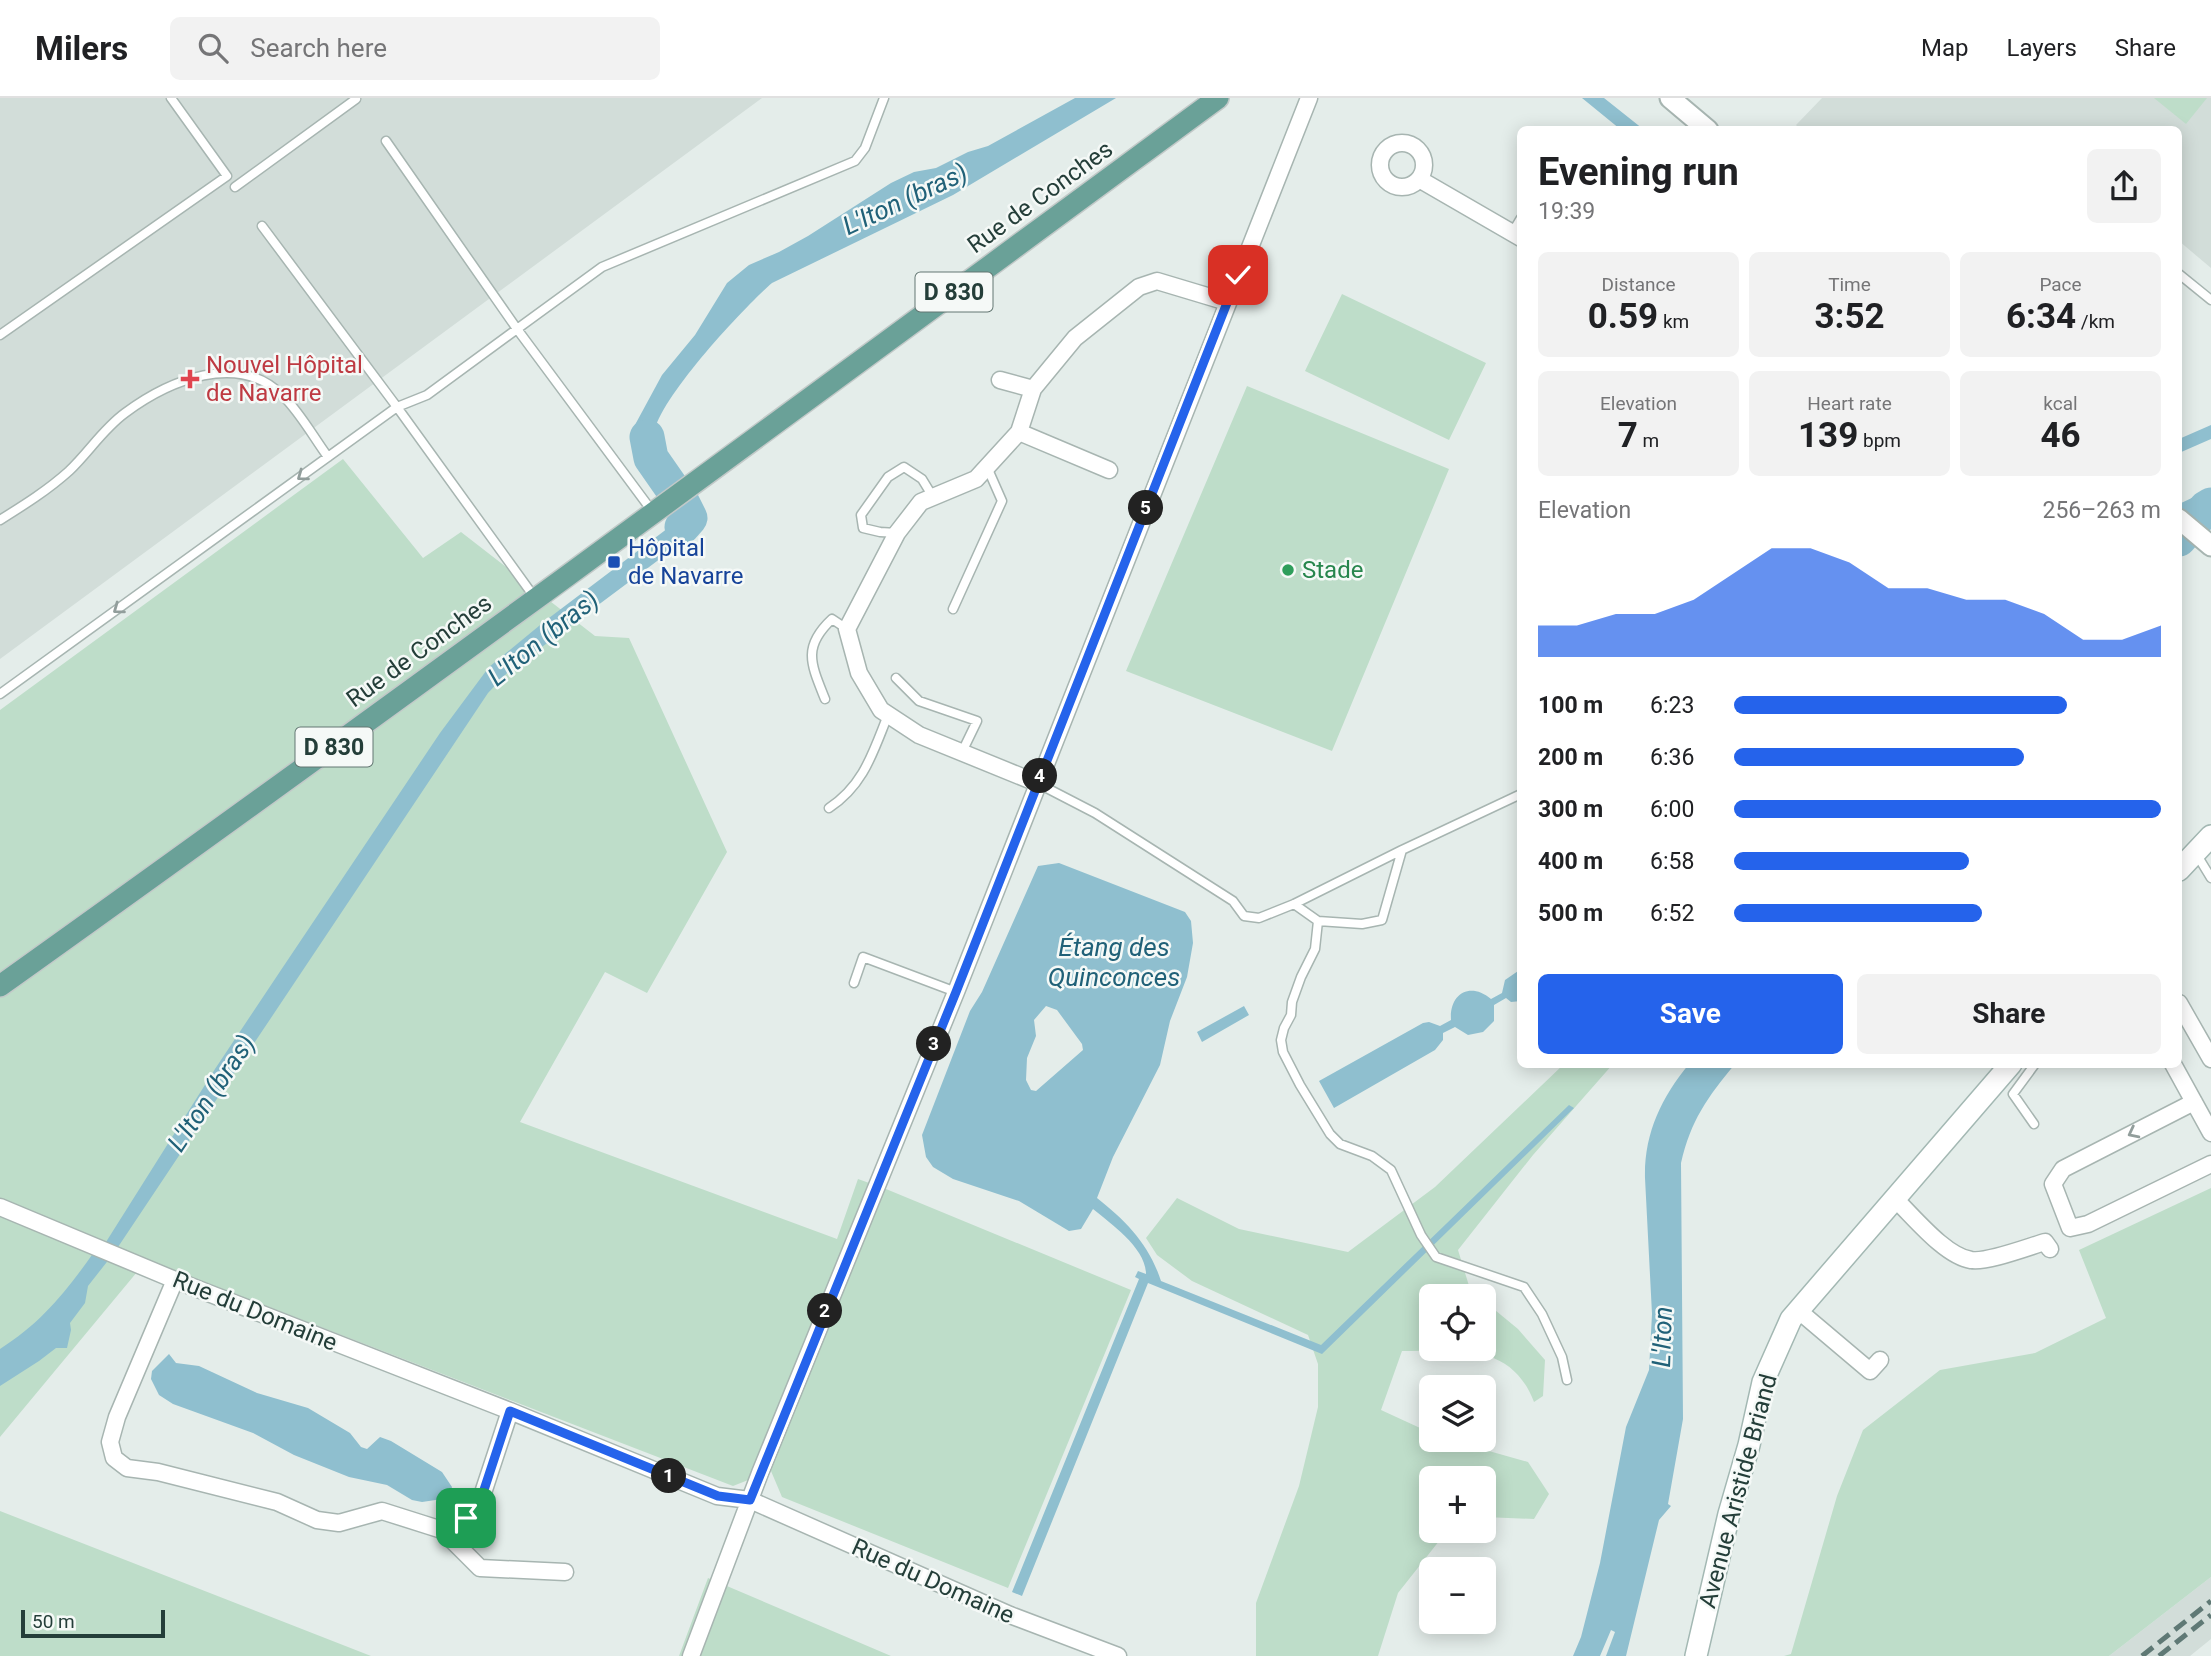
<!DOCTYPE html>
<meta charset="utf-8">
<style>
:root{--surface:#fff;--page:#f2f2f2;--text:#202124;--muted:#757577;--line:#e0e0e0;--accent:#2563eb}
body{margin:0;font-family:Roboto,sans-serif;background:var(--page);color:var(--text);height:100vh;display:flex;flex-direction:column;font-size:26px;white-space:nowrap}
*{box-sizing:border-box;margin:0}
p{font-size:23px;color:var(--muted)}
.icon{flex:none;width:38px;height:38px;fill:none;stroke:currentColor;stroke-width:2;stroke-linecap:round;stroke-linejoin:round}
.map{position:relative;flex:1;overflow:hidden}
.side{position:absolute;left:1517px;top:28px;width:665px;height:942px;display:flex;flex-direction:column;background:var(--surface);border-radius:10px;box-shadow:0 4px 18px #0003}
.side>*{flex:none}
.fabs{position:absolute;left:1419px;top:1186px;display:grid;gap:14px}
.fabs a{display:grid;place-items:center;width:77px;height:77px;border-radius:10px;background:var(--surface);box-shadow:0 4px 18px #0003;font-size:35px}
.scale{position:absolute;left:21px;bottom:18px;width:144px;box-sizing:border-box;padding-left:7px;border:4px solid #243e39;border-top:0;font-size:19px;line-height:24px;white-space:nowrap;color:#243e39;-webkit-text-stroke:5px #f5f9f7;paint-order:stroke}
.pin{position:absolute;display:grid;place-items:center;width:60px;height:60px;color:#fff;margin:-30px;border-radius:14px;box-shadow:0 4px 10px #0006}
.km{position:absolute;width:35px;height:35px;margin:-18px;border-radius:50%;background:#222;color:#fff;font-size:19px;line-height:35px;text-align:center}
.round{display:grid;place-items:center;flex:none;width:74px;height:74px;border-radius:10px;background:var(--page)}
.headline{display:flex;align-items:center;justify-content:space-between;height:119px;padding:0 21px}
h1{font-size:38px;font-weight:700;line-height:52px}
.stats{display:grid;grid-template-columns:repeat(3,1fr);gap:10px;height:119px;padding:7px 21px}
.stats div{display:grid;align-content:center;border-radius:10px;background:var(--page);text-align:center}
.stats b{font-size:35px;font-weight:700}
.stats small{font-size:19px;font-weight:400}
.stats p{font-size:19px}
.chart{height:196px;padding:14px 21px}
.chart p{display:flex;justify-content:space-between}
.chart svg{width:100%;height:126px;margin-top:7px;fill:var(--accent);opacity:.7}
.cta{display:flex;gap:14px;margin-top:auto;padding:14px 21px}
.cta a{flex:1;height:80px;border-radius:10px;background:var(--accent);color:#fff;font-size:28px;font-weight:700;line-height:80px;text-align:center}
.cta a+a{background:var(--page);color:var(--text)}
ul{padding:0 21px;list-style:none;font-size:23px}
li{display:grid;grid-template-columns:112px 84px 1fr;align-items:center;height:52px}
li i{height:18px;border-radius:9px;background:var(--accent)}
header{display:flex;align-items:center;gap:42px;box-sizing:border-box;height:98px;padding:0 35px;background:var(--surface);border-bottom:2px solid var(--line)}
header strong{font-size:33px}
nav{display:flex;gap:38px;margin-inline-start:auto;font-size:24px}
.search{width:490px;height:63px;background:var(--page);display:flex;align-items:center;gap:18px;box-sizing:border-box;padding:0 24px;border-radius:10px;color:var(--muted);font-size:26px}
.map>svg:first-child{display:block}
.built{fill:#d2ddd9}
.green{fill:#beddc9}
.water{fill:#8fbfcf;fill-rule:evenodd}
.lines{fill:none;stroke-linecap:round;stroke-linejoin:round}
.river{stroke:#8fbfcf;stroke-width:35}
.service-casing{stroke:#a7b5b1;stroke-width:11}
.minor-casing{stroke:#a7b5b1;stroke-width:19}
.tertiary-casing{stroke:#a7b5b1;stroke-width:23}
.secondary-casing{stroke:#a3b8b3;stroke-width:24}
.primary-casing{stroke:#c2c9c8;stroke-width:24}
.service{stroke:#fff;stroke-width:8}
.minor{stroke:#fff;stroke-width:16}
.tertiary{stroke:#fff;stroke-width:19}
.secondary{stroke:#fff;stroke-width:21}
.primary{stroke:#6aa198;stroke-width:21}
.rail{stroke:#5f7975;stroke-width:5;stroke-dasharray:14 7;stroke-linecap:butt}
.oneway{stroke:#929e9c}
.route-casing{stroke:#fff;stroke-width:14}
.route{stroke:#2563eb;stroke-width:9}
.health-dot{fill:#e0444e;stroke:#f5f9f7;stroke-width:2.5}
.transit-dot{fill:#1a4fb4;stroke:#f5f9f7;stroke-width:2.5}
.leisure-dot{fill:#2e9e5b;stroke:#f5f9f7;stroke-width:2.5}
.labels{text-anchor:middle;stroke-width:5;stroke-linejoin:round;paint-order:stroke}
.shield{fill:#f5f9f7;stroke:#637672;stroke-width:2}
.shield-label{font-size:23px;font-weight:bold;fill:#243e39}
.street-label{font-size:24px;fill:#243e39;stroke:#f5f9f7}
.health-label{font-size:24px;fill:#be3a42;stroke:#f5f9f7;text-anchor:start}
.transit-label{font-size:24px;fill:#164399;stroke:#f5f9f7;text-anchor:start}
.leisure-label{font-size:24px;fill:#27864d;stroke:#f5f9f7;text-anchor:start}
.water-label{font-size:26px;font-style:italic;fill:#206178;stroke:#f5f9f7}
</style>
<header>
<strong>Milers</strong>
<div class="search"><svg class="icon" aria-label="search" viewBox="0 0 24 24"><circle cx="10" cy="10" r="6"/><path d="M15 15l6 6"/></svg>Search here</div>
<nav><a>Map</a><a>Layers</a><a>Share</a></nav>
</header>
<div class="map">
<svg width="2211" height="1558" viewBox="0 0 2211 1558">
<rect width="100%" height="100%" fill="#e4edea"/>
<path class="built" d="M0,0H762L0,561Z
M1822,0H2211V170L2179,143V32H1801L1796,27Z
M2211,1479V1541L2190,1558H2109Z"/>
<path class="green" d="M2154,0H2207L2186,26Z
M1342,196L1486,265L1449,342L1305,273Z
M1247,288L1449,371L1332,653L1126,573Z
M343,361L423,460L461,434L595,538L629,540L727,754L647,895L605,874L520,1024L837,1141L858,1081L886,1091L1131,1192L1008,1490L782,1399L771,1373L733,1388L147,1162L0,1339V612Z
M1564,966H1613L1533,1057L1458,1152L1470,1191L1479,1199H1432V1251H1484V1203L1518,1231L1545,1262L1543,1298L1534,1304C1511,1243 1455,1253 1402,1253L1381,1312L1431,1335L1432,1342H1450L1528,1364L1549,1396L1534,1421L1484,1419V1381H1432V1433H1447L1398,1495L1378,1558H1256V1505L1299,1388L1318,1309V1266L1308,1237L1192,1183L1157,1157L1146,1140L1177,1100L1239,1131L1348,1154L1435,1089Z
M2211,1090V1479L2109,1558H1784L1791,1556L1837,1398L1863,1332L1940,1272L2035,1255L2106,1220L2079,1152Z
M0,1413L371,1558H0Z
M708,1480L891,1558H679Z"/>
<path class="water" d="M1075,0H1116L953,97L772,185C747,206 652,307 654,339C655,352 667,366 675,376L660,387L648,372L635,330L636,325L662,277L695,237L727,185L749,167L779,154L808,138L891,85L914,74L936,70L968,54L988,48Z
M1582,0H1604L1643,31H1620Z
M2211,327V341L2179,355V341Z
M2211,391V428L2202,433L2179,414V406Z
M690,401L700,411L696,434L507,575L488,595L118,1149L106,1144L215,971L281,872L440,635L489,569L545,523L680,421L675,411Z
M1059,765L1185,814L1191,823L1193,845L1187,879L1170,923L1160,967L1113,1059L1097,1100C1126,1123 1149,1146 1161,1183L1321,1247L1569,1007L1574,1010L1322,1256L1148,1185L1022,1498L1012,1494L1139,1181L1135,1179L1138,1173L1146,1176C1146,1150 1111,1126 1093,1111L1081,1131L1069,1133L1019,1103L953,1081L933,1069L926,1059L922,1037L970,913L982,894L1038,768ZM1046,908L1057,912L1082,946L1083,952L1036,993L1031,992L1026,982L1027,960L1036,938L1034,922Z
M1521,871V903L1511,904L1506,900L1494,907V923L1483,934L1468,937L1455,929L1443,935V942L1435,952L1334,1010L1319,983L1423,925L1429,924L1440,928L1451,922C1449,896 1470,883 1491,901L1502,895L1505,882Z
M1244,908L1249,917L1202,944L1197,934Z
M1689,966H1735C1707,1000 1691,1022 1681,1065L1683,1321L1668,1406L1671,1408L1659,1422L1626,1558H1606L1615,1534L1611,1532L1600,1558H1573L1581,1539L1600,1465L1626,1329L1649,1272L1652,1216L1645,1080C1644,1036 1661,1000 1689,966Z
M94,1154L110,1160L88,1188L85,1205L70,1225L71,1232L67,1250H56L39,1263L0,1288V1251C41,1225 66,1194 94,1154Z
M169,1256L176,1265L199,1268L257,1295L308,1310L350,1335L361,1349L367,1351L380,1339L391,1343L442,1374L452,1389L449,1400L422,1404L412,1402L387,1387L349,1379L294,1357L253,1335L173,1306L159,1297L151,1281L152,1273Z"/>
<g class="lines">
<path class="river" d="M647,339L651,360L683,406L690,420L682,429
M2179,441L2206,410L2211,407"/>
<g class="service-casing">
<path id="service" d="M386,43L517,231L602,169L855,63L865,50L884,0
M235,89L356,1
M1512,135L1521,120
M2179,176L2211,202
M0,237L227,78L171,0
M0,422C24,407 48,392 69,373C89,354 103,331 125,315C168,283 239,252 284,299C301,316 314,340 328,359
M897,435L880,434L863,430L861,417L888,379L904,369L922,381L933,399
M535,500L397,309L427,297L517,231L652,413
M953,511L1002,403L987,369
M896,580L919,603L977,623L962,654
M0,596L397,309L262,128
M825,601C811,566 802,549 832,521L847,531
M1037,685L1095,715L1233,803L1244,818L1259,820L1294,806L1402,752L1382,822L1362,826L1318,823L1294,806
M829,710C864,687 873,654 888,617
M1402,752L1521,696
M2197,757L2211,780
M1318,823L1315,851L1301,879L1292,904L1291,917L1284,930L1281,942L1283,954L1300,987L1330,1036L1340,1046L1372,1058L1391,1072L1421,1137L1436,1159L1524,1189L1542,1216L1562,1259L1567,1282
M854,885L863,859L956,894
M2034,1026L2013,996L2035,966"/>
</g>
<g class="minor-casing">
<path id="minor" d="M1380 67a22 22 0 1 1 44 0a22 22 0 1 1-44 0Z
M1419,81L1521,140
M1000,282L1033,291
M1019,334L1109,372
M1037,685L919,637L881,612L859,575L847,531L897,435L921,404L976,381L1019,334L1033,291L1075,240L1139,189L1157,183L1227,204
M2179,905L2211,961
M2173,966L2211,1035
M2194,1004L2063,1071L2053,1086L2070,1130L2088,1126L2211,1066
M1895,1101C1914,1119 1945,1158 1971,1162C1986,1165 2028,1149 2045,1144L2050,1151
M0,1109L175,1182L510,1313
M175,1182L117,1319L110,1344L114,1360L127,1370L158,1374L277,1404L317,1422L339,1425L382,1413L442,1432L466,1420L480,1404L510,1313L717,1398L750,1402L1010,1517L1118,1558
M1799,1213L1870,1273L1880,1262
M442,1432L480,1470L565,1474
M691,1558L760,1375L956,894L1309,0"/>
</g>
<g class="tertiary-casing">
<path id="tertiary" d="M1670,0L1708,32
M2179,421L2211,448"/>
</g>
<g class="secondary-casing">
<path id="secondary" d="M2179,772L2211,738
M1696,1558L1729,1416L1749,1347L1763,1284L1791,1221L2011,966"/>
</g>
<g class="primary-casing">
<path id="primary" d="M0,888C409,596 813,298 1218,0"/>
</g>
<use href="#service" class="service"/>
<use href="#minor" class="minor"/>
<use href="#tertiary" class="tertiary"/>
<use href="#secondary" class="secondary"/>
<use href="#primary" class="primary"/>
<path class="rail" d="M2142,1558L2211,1503
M2159,1558L2211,1517"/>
</g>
<defs><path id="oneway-chevron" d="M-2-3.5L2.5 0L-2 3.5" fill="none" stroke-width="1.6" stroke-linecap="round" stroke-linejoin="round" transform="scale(1.75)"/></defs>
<g class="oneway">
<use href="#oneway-chevron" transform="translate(302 378) rotate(144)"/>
<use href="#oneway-chevron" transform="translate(118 511) rotate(144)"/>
<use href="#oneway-chevron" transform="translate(2133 1035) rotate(153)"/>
</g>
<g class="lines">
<g class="route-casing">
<path id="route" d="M466,1420L480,1404L510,1313L718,1398L750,1402L956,894L1238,177"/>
</g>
<use href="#route" class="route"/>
</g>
<path class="health-dot" d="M186.5 270.5h7v7h7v7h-7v7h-7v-7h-7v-7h7z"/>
<rect class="transit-dot" x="607" y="457" width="14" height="14" rx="3.5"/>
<circle class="leisure-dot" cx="1288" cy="472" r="7"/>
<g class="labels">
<g class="shield">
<rect x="915.5" y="174.5" width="77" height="39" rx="5"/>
<rect x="295.5" y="629.5" width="77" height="39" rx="5"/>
</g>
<g class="shield-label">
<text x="954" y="202">D 830</text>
<text x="334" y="657">D 830</text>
</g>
<g class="street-label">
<text transform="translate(1040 99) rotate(-36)" y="8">Rue de Conches</text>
<text transform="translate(419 553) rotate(-36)" y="8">Rue de Conches</text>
<text transform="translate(255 1213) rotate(22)" y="8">Rue du Domaine</text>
<text transform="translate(1738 1393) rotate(-75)" y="8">Avenue Aristide Briand</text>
<text transform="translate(933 1483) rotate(24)" y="8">Rue du Domaine</text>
</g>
<g class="health-label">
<text x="206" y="275">Nouvel Hôpital<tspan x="206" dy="28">de Navarre</tspan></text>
</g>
<g class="transit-label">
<text x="628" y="458">Hôpital<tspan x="628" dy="28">de Navarre</tspan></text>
</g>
<g class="leisure-label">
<text x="1302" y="480">Stade</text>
</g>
<g class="water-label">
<text transform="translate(905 101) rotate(-25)" y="9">L'Iton (bras)</text>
<text transform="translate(543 540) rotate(-39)" y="9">L'Iton (bras)</text>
<text x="1114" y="858">Étang des<tspan x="1114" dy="30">Quinconces</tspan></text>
<text transform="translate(211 995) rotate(-56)" y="9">L'Iton (bras)</text>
<text transform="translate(1662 1239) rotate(-88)" y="9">L'Iton</text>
</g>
</g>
</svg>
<div class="fabs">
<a><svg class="icon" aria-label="locate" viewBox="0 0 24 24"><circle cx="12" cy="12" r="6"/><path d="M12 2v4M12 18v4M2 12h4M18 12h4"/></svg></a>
<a><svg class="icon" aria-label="layers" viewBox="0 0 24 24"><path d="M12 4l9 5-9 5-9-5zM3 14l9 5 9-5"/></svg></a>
<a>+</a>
<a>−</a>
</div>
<div class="scale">50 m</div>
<div class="pin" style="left:466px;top:1420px;background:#1e9e55"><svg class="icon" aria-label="arrive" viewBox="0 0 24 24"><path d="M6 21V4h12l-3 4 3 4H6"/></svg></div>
<div class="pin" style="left:1238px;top:177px;background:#d93025"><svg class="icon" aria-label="check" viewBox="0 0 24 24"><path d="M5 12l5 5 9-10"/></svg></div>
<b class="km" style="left:669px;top:1378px">1</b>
<b class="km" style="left:825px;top:1213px">2</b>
<b class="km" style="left:934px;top:946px">3</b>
<b class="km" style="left:1040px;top:678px">4</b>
<b class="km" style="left:1146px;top:410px">5</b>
<section class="side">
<div class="headline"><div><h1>Evening run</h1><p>19:39</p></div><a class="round"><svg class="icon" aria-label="share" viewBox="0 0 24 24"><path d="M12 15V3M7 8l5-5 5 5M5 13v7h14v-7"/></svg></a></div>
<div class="stats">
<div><p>Distance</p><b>0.59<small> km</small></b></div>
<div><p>Time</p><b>3:52</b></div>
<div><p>Pace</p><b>6:34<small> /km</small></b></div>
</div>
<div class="stats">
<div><p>Elevation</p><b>7<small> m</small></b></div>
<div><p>Heart rate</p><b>139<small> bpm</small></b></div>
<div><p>kcal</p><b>46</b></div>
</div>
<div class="chart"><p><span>Elevation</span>256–263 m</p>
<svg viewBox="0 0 160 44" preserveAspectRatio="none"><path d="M0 44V33L10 33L20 29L30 29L40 24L50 15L60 6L70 6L80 11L90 20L100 20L110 24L120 24L130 29L140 38L150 38L160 33V44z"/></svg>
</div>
<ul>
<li><b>100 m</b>6:23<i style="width:78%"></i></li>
<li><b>200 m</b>6:36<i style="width:68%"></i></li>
<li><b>300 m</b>6:00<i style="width:100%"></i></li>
<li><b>400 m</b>6:58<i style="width:55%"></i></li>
<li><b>500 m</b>6:52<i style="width:58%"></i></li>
</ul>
<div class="cta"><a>Save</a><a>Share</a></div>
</section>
</div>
